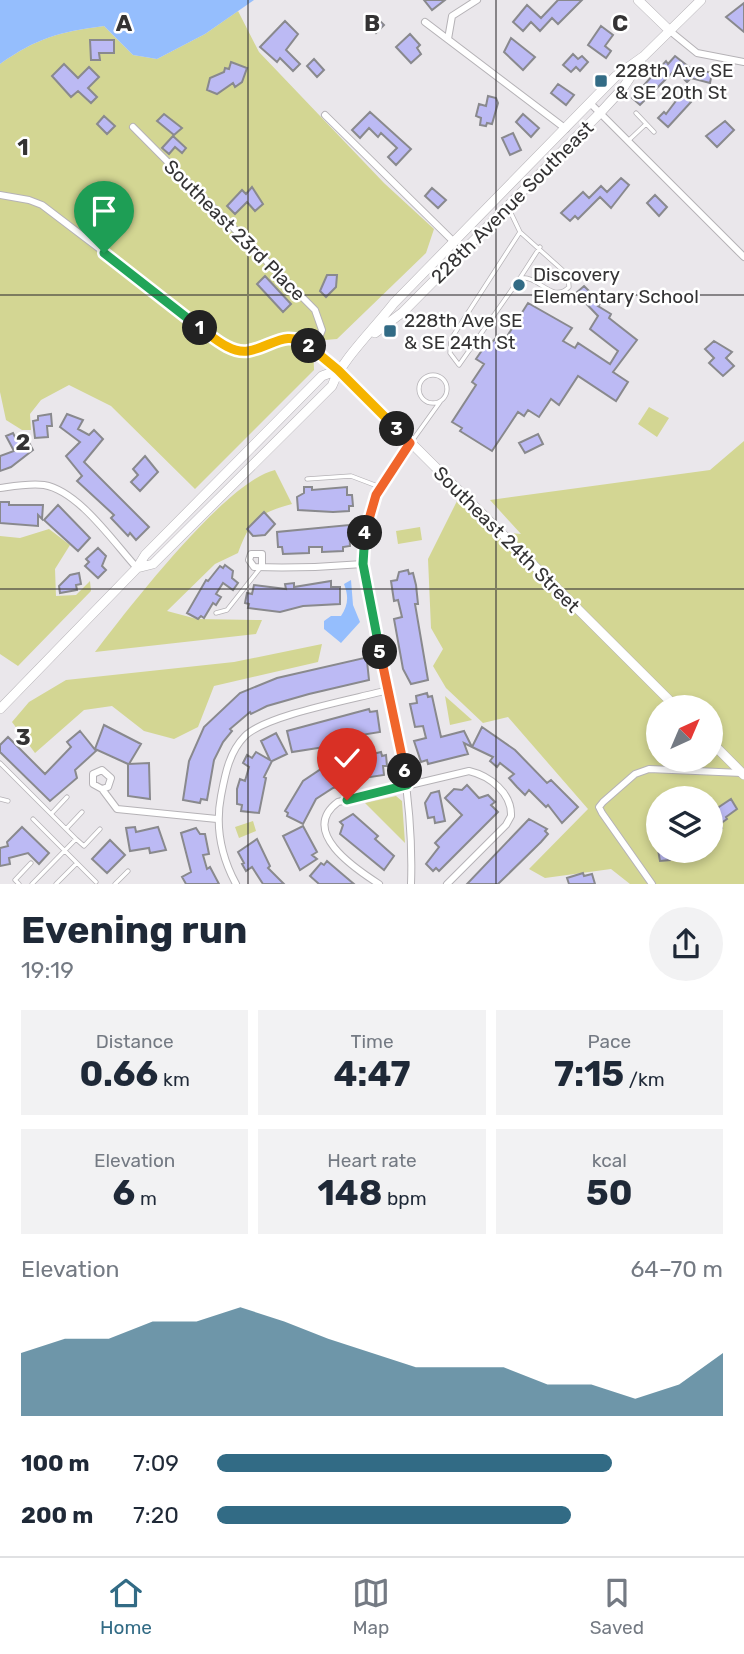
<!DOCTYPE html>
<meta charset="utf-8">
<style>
:root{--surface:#fff;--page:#f2f2f3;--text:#1f2937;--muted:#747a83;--line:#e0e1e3;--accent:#326b85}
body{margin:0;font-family:Rubik,sans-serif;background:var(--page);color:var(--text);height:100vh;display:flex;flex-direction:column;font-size:26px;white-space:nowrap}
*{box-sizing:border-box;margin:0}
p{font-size:23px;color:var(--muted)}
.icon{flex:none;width:38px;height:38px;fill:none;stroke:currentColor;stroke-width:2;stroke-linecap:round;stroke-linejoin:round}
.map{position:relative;height:884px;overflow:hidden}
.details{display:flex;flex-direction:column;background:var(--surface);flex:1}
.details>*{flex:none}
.needle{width:46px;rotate:44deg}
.fabs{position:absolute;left:646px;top:695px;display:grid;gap:14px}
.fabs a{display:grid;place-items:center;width:77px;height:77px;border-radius:50%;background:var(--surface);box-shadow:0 4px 10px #0003;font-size:35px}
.pin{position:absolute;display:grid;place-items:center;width:60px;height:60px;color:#fff;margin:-72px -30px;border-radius:50% 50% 50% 0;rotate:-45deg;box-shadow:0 0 7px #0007}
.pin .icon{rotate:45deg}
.km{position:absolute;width:35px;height:35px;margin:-18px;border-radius:50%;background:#222;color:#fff;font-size:19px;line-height:35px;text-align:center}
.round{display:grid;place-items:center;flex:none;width:74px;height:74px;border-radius:37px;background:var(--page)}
.head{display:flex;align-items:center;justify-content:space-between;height:119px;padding:0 21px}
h1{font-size:38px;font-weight:700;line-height:52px}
.stats{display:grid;grid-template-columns:repeat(3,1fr);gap:10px;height:119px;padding:7px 21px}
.stats div{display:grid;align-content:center;border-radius:0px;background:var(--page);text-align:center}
.stats b{font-size:35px;font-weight:700}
.stats small{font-size:19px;font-weight:400}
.stats p{font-size:19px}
.chart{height:196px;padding:14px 21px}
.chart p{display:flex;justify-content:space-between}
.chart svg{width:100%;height:126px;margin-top:7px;fill:var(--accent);opacity:.7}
ul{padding:0 21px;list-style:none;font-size:23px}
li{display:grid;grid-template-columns:112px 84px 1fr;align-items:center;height:52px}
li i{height:18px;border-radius:9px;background:var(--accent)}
.tab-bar{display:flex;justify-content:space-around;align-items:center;height:98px;border-top:2px solid var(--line);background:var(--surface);font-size:19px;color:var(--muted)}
.tab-bar a{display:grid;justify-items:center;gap:4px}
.tab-bar .current{color:var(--accent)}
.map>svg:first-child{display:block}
.green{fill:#d3d693;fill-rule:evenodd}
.water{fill:#95befd}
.building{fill:#bcbaf4;stroke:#89898d;stroke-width:2}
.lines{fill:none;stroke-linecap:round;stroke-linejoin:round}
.lane-casing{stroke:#b5b2b6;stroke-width:5}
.street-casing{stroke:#b5b2b6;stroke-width:8}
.secondary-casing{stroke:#b5b2b6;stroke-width:10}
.lane{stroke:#fff;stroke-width:3.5}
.street{stroke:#fff;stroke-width:6}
.secondary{stroke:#fff;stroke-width:9}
.split-1-casing{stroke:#fff;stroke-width:14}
.split-2-casing{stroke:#fff;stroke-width:14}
.split-3-casing{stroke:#fff;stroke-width:14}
.split-4-casing{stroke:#fff;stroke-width:14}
.split-5-casing{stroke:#fff;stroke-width:14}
.split-6-casing{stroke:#fff;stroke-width:14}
.split-7-casing{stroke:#fff;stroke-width:14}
.split-1{stroke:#22a559;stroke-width:9}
.split-2{stroke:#f5b400;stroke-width:9}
.split-3{stroke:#f5b400;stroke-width:9}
.split-4{stroke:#f0652b;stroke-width:9}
.split-5{stroke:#22a559;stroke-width:9}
.split-6{stroke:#f0652b;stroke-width:9}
.split-7{stroke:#22a559;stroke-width:9}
.grid{fill:none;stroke:#343334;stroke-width:2;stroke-opacity:0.55}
.poi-dot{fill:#326b85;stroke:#fff;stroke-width:2.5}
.labels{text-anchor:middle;stroke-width:5;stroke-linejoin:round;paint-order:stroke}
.poi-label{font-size:19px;fill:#343334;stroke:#fff;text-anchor:start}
.street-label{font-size:19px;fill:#343334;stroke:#fff}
.grid-label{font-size:23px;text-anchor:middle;font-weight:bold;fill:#343334;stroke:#fff;stroke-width:5;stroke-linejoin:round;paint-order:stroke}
</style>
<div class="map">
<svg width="744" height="884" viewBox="0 0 744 884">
<rect width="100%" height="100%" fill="#eae7eb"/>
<path class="green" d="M238,11L259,52L384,183L434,229L426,253L337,339L313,341L314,370L195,489L111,406L69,385L41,400L30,414L31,430H22L6,420L0,392V64C37,38 59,32 104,26L133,55L157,59L205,34Z
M649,407L669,418L657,437L638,424Z
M744,441V884H630L611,869L545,878L529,869L588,809L508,717L483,723L446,688L433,666L443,649L431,628L428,559L457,501L489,531L521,534L490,500L710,470ZM658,707H710V760H658ZM658,798H710V850H658Z
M275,470L292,504C258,513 250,520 238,553L215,564L167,611L197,619L262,620L256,634L95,652C128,609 226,481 275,470Z
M420,527L422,540L398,544L396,531Z
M49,529L70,545L55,569L56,596L76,595L90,581L91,591L18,666L0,654V536L20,538Z
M322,644L318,662L214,686L198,727L174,739L144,731L112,706L84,710L35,753L12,722L29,702L66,680L234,662Z
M445,696L472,720L450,725Z
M396,796L402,801L405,843L365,803Z
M253,821L256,831L239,838L235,827Z"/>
<path class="water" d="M0,0H254L205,34L157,59L133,55L104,26C59,32 37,38 0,64Z
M351,580L353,605L360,622L341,643L324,629V621L331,616H341C348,605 349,597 344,584Z"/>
<path class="building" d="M424,0H445L432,10Z
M558,0H582L558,24L552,18L540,31L531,22L523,31L513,22L527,5L541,18Z
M744,3V32L726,17Z
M377,18L384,25L376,33L370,26Z
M285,21L298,34L286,50L300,64L293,71L280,58L277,62L260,47Z
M601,26L613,35L605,46L611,51L606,58L588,45Z
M410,34L420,45L417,48L421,54L411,63L396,47Z
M511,38L535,57L523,70L504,52Z
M90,40H114V53H99L100,60H91Z
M573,54L578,59L582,56L588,62L580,71L576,67L571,72L563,65Z
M675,56L698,74L699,70L712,73L710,83L691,78L687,82L675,70L640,105L632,98L666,61L668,64Z
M314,59L324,70L317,77L307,66Z
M231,62L247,68L242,82L235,87L233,83L217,94L207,90L210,78L224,72L225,68L229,69Z
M64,64L78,78L89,67L99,77L88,88L97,97L91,103L78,91L71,97L52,76Z
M558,84L574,95L566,105L551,93Z
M682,93L691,102L668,127L658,118L664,112L666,114Z
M488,96L496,98L498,103L492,124L487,123L486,126L480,125L481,118L476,116L479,104L486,106Z
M370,112L411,149L396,165L388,157L397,148L381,133L378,137L369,128L360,138L352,130Z
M164,114L182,128L174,135L157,121Z
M523,114L539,128L531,137L516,122Z
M104,116L115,126L107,134L97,124Z
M725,121L734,130L717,147L706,136Z
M513,133L521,150L510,155L502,138Z
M173,136L186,148L182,153L175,147L169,154L162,148Z
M621,178L629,185L611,208L600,197L578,219L575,216L570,221L561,213L583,192L589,198L601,186L607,192Z
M252,187L263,204L255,211L247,202L235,214L227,206L242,190L246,194Z
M432,188L446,200L438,208L425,196Z
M655,195L667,207L659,216L647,203Z
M327,275H337L336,287L326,297L320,291Z
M265,276L291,304L283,312L257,284Z
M584,286L601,303L598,306L611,314L609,318L637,340L613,372L628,382L616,401L578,376L559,405L551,399L539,417L528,410L524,416L518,412L492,451L460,431L462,428L452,422L476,385L472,382L484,364L476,359L485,346L487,347L499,335L506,338L528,303L572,328L563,341L575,348L578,343L610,364L618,351L590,329L598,316L576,293Z
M714,341L732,352L726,358L734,366L723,376L709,363L714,358L705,349Z
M51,414L52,426H47L48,437L35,438L33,421L38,420V416Z
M67,414L83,420L78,429L89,435L94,430L103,439L84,462L149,527L136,540L130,533L128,536L111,518L114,515L77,481L82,476L66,456L80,442L60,427Z
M13,433L16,439L25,435L33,450L11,467L0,471V456L14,451L6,436Z
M538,434L543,444L525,453L519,443Z
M145,456L158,472L140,491L131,482L138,475L133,469Z
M304,487H312V490L347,487V495H352L353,506H349V511L333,512L298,510L297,497L304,493Z
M0,502H9V505H43L42,519L38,515V526L0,523Z
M58,505L90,538L78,551L44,520Z
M264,512L275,524L265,535L253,536L247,529Z
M349,525L350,546L343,547V551L322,552V547H309V553L283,554L282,547H278L277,532Z
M98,548L106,556L102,566L106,570L98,578L85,566L89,562L86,559Z
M225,565L233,571L232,578L238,583L233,590L223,583L216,594L221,597L216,605L213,603L204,618L201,616L198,619L187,613L206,580L208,581L220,566L223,568Z
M408,570L409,574L413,573L416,585L418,604H415L428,680L411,684L403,669L394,619L402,617L398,600L394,601L391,581L397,580L399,572Z
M79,573L81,584L76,585L77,590L60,593L59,586L70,575Z
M331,581V587H340V604L303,606L280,612L248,608L249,604L245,603L247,593L252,594L254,585L286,589L285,584L294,583V587Z
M364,658L367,661L369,680L309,694L267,706L251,714L250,712L230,729L232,731L223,742L214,760L207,800L201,799L200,803L183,800L189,761L204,727L240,693L277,678Z
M427,693L428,697L432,696L441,737L464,731L472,747L464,743L468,754L428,764L427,760L421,762L414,741L426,738L423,726L415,727L410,704L417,703L416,696Z
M369,709L370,712L377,711L380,732L361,735L362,738L344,741V744L292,752L287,731Z
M104,725L141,744L129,764L149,763L150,799L128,796V764L95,749Z
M482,727L515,750L547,783L551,780L578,807L562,823L548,805L546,807L529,790L525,795L517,787L509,778L514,774L500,763L497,767L490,761L493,757L472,747Z
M80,731L96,751L75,770L77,778L50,801L0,752V745L8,737L45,774L71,747L67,742Z
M276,733L287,754L272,761L264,777L266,778L259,813L241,811L242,805L237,804V789L240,779L245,781L249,767L243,763L247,755L252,758L256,752L270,760L261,741Z
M381,752L382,756L386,755L387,766H383L384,775L363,778V781L333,788L316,799L303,824L287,816L288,813L285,811L303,781L321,769L323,772L332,764Z
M467,785L479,798L488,795L495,802L491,805L498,812L439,871L436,868L433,871L426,864L439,847L435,843L462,815L445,798L454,789L462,790Z
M439,791L445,821L435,823L434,817L428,818L425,803L431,793Z
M731,799L737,809L726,817L727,819L720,824L722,828L714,834L710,828V813Z
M353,814L378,836L375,839L394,856L384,870L340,834L343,825L340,822Z
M529,819L547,829L545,831L548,834L541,842L498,884H467Z
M303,826L317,852L312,855L317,859L300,870L283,836Z
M22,827L49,853L39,864L28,853L9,858L10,864L0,866V848L8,846L7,842Z
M135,827L136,832L158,827L166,850L150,853L149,848L130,851L126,828Z
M196,828L200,834H205L209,854L203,855L207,869L210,867L219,884H186L182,877L191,872L181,833Z
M257,839L270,866L268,868L284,884H263L252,867L246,871L242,864L244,863L238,852Z
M110,840L125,855L107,873L92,859Z
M658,850H669L670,860L660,861Z
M327,861L341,873L354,884H319L310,876L321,863L324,865Z
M583,873L584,876L592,874L595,884H569L567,878Z"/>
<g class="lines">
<g class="lane-casing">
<path id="lane" d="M636,113L654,132
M628,141L646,124
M509,209L520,232L568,275L569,287C552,304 539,275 520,278L459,365L450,353L451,339L520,232
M520,278L540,247
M419 389a14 14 0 1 1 28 0a14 14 0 1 1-28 0Z
M412,441L440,402
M307,479L351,476L380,487
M216,613L227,610L261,567
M0,763L76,839L32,884
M0,799L8,801
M51,814L67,797
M33,819L77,863L56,884
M66,829L82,812
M76,839L84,846L100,829
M77,863L96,882
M19,884L15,880L31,863
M115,884L128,871"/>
</g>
<g class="street-casing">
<path id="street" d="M425,22L566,129
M670,31L697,53L744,62
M448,39L452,16L477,0
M590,103L744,257
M325,115L455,243
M133,127L315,310L322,330L314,350L338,370
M0,195L29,200L42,205L227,346C265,360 277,320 314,350
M410,443C382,481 364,515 363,564C384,670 415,776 411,884
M0,488C14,486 30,483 44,485C79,491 114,543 137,568
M262,566V554H251L249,560L254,567C288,568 327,567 363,564
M102,789L108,787L111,778L102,770L93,774V784L102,789L117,809L217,819
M236,884C221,856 215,827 221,796C225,775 229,752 245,736C266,715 355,699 388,690
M379,884C354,868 299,831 338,802L469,771C490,776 512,793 511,816L506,825L447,884
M652,884L602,813L599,807L603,802L635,774L649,769L742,773"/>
</g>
<g class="secondary-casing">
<path id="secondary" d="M638,0L670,31
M375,333L403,312L600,113L623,88L641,61
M338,370L676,707
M137,568L153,564L332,386C342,359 375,328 394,303L616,76L644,56L701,0
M0,709L137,568L145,555L322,376L338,370
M710,741L744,775"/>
</g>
<use href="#lane" class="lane"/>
<use href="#street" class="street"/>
<use href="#secondary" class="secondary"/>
</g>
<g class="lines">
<g class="split-1-casing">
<path id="split-1" d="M104,253L200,328"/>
</g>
<g class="split-2-casing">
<path id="split-2" d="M200,328C213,337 231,354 248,351C272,347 286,328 309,346"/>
</g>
<g class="split-3-casing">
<path id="split-3" d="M309,346L338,370L397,429"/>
</g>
<g class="split-4-casing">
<path id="split-4" d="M365,533L376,495L410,443L397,429"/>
</g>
<g class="split-5-casing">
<path id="split-5" d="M365,533L363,564L380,652"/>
</g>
<g class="split-6-casing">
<path id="split-6" d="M380,652L405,771"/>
</g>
<g class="split-7-casing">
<path id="split-7" d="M347,800L407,785L405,771"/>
</g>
<use href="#split-1" class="split-1"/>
<use href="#split-2" class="split-2"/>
<use href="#split-3" class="split-3"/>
<use href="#split-4" class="split-4"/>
<use href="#split-5" class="split-5"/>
<use href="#split-6" class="split-6"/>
<use href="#split-7" class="split-7"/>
</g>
<path class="grid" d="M248,0V884M496,0V884M0,295H744M0,589H744"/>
<g class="poi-dot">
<rect x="594" y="74" width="14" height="14" rx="3.5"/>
<circle cx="519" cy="285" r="7"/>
<rect x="383" y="324" width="14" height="14" rx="3.5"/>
</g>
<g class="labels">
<g class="poi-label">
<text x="615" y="77">228th Ave SE<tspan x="615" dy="22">&amp; SE 20th St</tspan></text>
<text x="533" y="281">Discovery<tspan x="533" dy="22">Elementary School</tspan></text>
<text x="404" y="327">228th Ave SE<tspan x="404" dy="22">&amp; SE 24th St</tspan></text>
</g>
<g class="street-label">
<text transform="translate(512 202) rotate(-45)" y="7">228th Avenue Southeast</text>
<text transform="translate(235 230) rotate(45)" y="7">Southeast 23rd Place</text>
<text transform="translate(507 539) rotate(45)" y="7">Southeast 24th Street</text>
</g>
</g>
<g class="grid-label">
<text x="124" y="31">A</text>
<text x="372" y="31">B</text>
<text x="620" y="31">C</text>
<text x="23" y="155">1</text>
<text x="23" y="450">2</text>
<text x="23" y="745">3</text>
</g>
</svg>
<div class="fabs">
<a><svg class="needle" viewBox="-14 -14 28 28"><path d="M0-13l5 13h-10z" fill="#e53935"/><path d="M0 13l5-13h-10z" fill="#747a83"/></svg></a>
<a><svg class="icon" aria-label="layers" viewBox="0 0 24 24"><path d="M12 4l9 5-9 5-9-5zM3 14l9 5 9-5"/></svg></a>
</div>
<div class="pin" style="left:104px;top:253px;background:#1e9e55"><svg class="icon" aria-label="arrive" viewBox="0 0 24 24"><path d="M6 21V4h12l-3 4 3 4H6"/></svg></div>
<div class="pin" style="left:347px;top:800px;background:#d93025"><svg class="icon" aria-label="check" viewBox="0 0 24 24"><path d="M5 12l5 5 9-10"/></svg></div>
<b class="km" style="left:200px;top:328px">1</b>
<b class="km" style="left:309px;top:346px">2</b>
<b class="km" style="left:397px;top:429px">3</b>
<b class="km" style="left:365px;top:533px">4</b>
<b class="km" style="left:380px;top:652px">5</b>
<b class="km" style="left:405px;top:771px">6</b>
</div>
<section class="details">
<div class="head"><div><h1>Evening run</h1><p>19:19</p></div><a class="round"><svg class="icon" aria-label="share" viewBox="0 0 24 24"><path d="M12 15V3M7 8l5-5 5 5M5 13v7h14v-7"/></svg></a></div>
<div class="stats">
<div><p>Distance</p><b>0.66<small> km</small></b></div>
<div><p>Time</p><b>4:47</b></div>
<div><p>Pace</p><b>7:15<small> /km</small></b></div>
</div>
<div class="stats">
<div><p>Elevation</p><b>6<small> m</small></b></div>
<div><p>Heart rate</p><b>148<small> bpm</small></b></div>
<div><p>kcal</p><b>50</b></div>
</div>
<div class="chart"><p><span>Elevation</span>64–70 m</p>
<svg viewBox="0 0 160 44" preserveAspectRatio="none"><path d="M0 44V22L10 17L20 17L30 11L40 11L50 6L60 11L70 17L80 22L90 27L100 27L110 27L120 33L130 33L140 38L150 33L160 22V44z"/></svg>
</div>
<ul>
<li><b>100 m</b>7:09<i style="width:78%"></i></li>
<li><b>200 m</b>7:20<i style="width:70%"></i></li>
</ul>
</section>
<nav class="tab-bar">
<a class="current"><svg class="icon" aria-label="home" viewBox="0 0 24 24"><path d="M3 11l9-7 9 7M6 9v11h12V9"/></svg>Home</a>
<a><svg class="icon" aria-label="map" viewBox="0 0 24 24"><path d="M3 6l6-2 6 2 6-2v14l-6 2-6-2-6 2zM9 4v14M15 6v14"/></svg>Map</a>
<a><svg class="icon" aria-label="saved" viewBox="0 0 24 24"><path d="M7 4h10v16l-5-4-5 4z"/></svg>Saved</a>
</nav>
